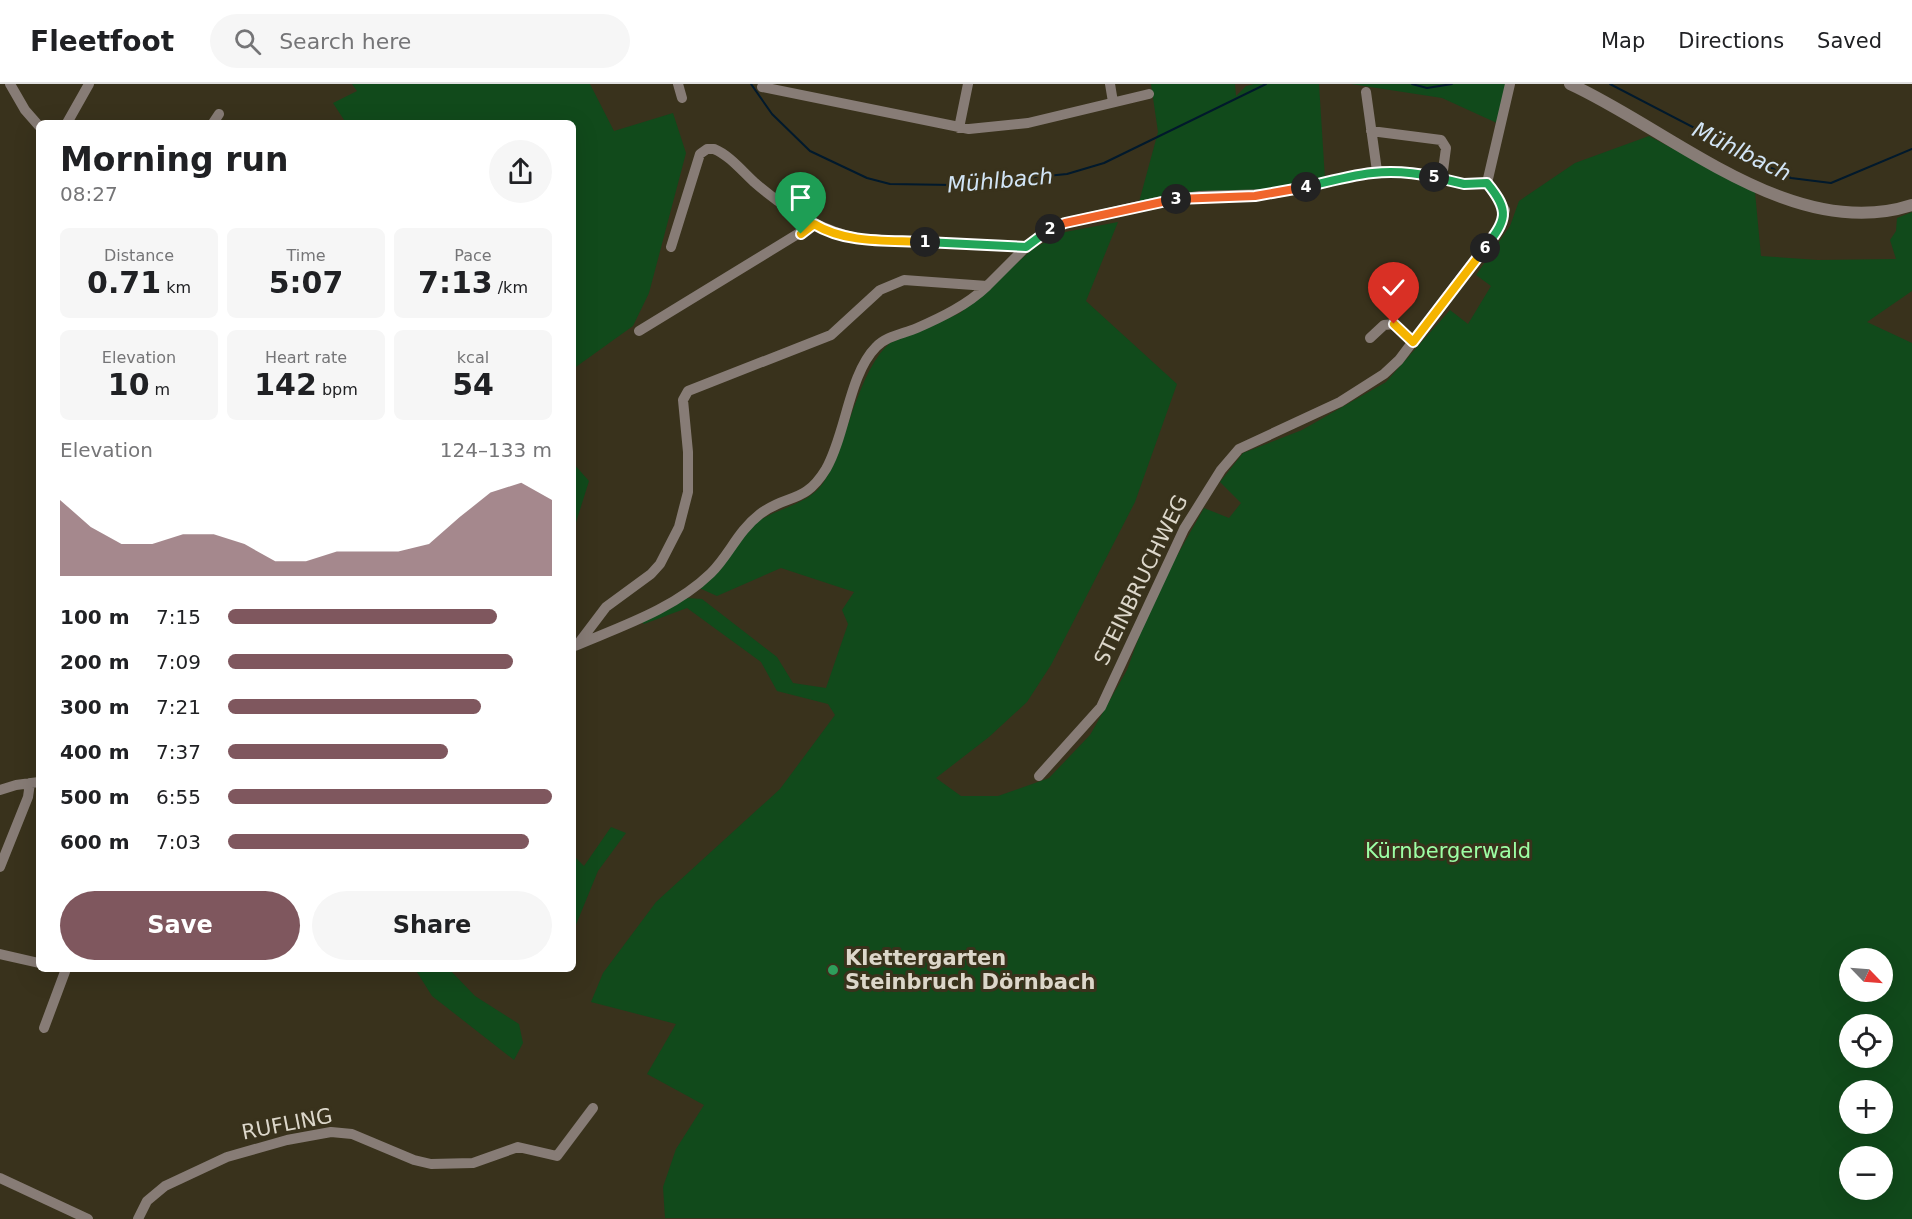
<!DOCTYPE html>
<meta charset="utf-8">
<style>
:root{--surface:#fff;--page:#f6f6f6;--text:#202124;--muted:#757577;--line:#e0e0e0;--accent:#7f575e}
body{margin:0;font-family:"DejaVu Sans",sans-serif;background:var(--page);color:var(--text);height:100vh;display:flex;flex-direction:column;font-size:22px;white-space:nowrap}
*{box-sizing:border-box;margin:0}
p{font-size:20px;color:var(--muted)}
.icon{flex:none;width:33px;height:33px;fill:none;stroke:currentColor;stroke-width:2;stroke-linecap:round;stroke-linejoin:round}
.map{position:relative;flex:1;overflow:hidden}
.panel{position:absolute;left:36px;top:36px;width:540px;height:852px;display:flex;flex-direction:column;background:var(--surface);border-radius:9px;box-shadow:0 6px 24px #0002}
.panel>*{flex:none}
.needle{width:39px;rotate:115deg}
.buttons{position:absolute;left:1839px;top:864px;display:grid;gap:12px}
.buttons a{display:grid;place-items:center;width:54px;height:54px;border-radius:50%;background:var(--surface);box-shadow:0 6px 24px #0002;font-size:30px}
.pin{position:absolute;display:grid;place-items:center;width:51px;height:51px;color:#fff;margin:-62px -26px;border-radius:50% 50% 50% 0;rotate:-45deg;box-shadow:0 0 6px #0007}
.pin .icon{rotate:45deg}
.km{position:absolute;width:30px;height:30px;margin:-15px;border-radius:50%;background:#222;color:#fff;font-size:16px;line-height:30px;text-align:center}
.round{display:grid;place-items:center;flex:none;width:63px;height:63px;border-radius:32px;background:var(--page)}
.headline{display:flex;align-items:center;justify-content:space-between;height:102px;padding:0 24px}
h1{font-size:33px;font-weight:800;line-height:45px}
.stats{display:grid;grid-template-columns:repeat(3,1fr);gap:9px;height:102px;padding:6px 24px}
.stats div{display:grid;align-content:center;border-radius:9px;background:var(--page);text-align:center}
.stats b{font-size:30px;font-weight:800}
.stats small{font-size:16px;font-weight:400}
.stats p{font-size:16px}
.chart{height:168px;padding:12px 24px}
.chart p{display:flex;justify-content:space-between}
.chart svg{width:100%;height:108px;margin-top:6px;fill:var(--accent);opacity:.7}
.action{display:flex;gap:12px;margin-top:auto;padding:12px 24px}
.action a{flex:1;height:69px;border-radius:36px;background:var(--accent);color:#fff;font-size:24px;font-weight:800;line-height:69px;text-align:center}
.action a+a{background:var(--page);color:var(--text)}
ul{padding:0 24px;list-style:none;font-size:20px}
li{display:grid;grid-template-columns:96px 72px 1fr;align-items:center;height:45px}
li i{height:15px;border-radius:8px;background:var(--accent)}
header{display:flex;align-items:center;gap:36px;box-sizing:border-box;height:84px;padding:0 30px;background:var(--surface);border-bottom:2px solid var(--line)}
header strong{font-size:28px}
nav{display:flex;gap:33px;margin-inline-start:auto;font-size:21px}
.search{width:420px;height:54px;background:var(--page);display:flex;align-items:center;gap:15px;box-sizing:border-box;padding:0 21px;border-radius:33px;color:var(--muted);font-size:22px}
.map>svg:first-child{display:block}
.green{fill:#114a1b;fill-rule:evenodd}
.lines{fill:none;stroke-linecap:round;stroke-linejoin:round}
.stream{stroke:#01192c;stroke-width:2}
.minor{stroke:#877c76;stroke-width:10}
.tertiary{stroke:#877c76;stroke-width:12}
.split-1-casing{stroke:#fff;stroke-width:12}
.split-2-casing{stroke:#fff;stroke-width:12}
.split-3-casing{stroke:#fff;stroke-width:12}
.split-4-casing{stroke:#fff;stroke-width:12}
.split-5-casing{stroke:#fff;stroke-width:12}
.split-6-casing{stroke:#fff;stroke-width:12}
.split-7-casing{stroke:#fff;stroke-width:12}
.split-1{stroke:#f5b400;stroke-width:8}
.split-2{stroke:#22a559;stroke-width:8}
.split-3{stroke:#f0652b;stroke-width:8}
.split-4{stroke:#f0652b;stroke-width:8}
.split-5{stroke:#22a559;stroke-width:8}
.split-6{stroke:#22a559;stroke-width:8}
.split-7{stroke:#f5b400;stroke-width:8}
.leisure-dot{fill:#2e9e5b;stroke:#39321c;stroke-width:2}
.labels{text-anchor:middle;stroke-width:6;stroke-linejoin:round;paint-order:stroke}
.street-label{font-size:21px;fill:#dcd7ca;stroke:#39321c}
.park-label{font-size:21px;fill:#9cfea4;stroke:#39321c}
.poi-label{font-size:21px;font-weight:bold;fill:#dcd7ca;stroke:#39321c;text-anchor:start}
.water-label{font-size:22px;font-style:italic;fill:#d2e5f6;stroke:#39321c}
</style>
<header>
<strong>Fleetfoot</strong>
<div class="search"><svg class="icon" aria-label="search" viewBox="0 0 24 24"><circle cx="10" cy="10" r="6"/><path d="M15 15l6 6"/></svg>Search here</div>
<nav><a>Map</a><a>Directions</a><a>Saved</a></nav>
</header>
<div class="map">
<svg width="1912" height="1135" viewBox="0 0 1912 1135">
<rect width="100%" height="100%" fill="#39321c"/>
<path class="green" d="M352,0H590L614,47L673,29L686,69L649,209L633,242L573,285V39H346L333,19L357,7Z
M1151,0H1235L1236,12L1246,2L1254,0H1319L1325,95L1274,105L1139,118L1158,48Z
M1351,0H1506L1499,40L1442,14Z
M1649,52L1755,108L1761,172L1818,176L1896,175L1890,156L1896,147L1897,134L1912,128V207L1867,238L1912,259V1135L665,1134L663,1103L676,1065L704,1021L647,990L676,940L591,918L603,889L656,818L780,705L835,631L828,620L777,607L761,578L687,524L644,540L641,538L687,514L702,515L777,573L793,599L826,604L848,540L842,526L854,508L781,484L717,512L697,503C715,483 732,460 752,442C774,423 809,423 825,396C847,359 858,286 890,259L960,229L1034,164L1065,148L1118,138L1086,217L1177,300L1135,418L1051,581L1027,618L989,653L936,694L961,712H998L1049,694L1090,651L1127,586L1153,514L1204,424L1229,434L1241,419L1220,398L1243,369L1302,346L1386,298L1450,226L1468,240L1491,202L1476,191L1510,142L1519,117L1575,79ZM1850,874H1882V908H1850ZM1850,940H1882V974H1850ZM1850,1006H1882V1040H1850ZM1850,1072H1882V1106H1850Z
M573,379L589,397L573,448Z
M611,743L626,749L598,787L573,848V771L584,782Z
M415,885H449L475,912L519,940L523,959L514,976L432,912Z"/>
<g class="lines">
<path class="stream" d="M751,0L772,30L810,67L867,94L890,100L953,101L1067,90L1104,79L1266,0
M1412,0L1427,4L1452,0
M1610,0L1791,94L1831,99L1912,65"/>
<path class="minor" d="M10,0L25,26L39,42
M678,0L682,14
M1110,0L1113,18
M762,3L969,45L1028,39L1149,10
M1366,8L1377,87
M67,39L89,0
M213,39L219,30
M959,44L968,0
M1371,47L1441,56L1446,64L1442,94
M671,163L700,70L707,65H714C729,71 742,87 754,98C785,125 820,147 861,155L1026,163
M639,247L814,140
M1370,254L1384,241L1394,240L1413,259
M578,560L606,523L651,490L660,480L679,443L688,408V368L683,316L688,307L831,251L880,206L904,196L987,202L1026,163L1050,144L1065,139L1162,117L1200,112L1271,110L1377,87L1416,89L1464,100L1487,99L1510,0
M575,562C622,542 674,525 711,489C730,470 737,448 760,430C788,409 804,421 826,385C846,350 849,290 876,263C886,252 903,250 917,244C942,233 967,221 987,202
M1039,692L1101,623L1184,445L1221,386L1239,365L1340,318L1384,290L1399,276L1500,142L1505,126L1487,99
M0,706L16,701L39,698
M0,783L28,713L30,699
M0,870L39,879
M44,944L66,885
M0,1094L88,1135
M138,1135L147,1117L165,1102L227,1073L287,1056L331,1048L352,1050L414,1076L431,1080L473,1079L518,1063L557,1072L593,1024"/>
<path class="tertiary" d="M1570,0C1671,46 1793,160 1912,121"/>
</g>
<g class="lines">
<g class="split-1-casing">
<path id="split-1" d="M801,150L814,140C847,160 888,156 925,158"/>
</g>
<g class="split-2-casing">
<path id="split-2" d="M925,158L1026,163L1050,145"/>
</g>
<g class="split-3-casing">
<path id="split-3" d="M1050,145L1065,139L1176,115"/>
</g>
<g class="split-4-casing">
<path id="split-4" d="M1176,115L1255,112L1306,103"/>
</g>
<g class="split-5-casing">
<path id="split-5" d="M1306,103C1354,91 1384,82 1434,93"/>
</g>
<g class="split-6-casing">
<path id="split-6" d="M1434,93L1464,100L1487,99C1511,128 1506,136 1485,164"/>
</g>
<g class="split-7-casing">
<path id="split-7" d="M1394,240L1413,258L1485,164"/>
</g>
<use href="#split-1" class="split-1"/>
<use href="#split-2" class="split-2"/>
<use href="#split-3" class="split-3"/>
<use href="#split-4" class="split-4"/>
<use href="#split-5" class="split-5"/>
<use href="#split-6" class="split-6"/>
<use href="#split-7" class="split-7"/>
</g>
<circle class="leisure-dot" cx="833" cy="886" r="6"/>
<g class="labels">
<g class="street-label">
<text transform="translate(1141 496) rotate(-64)" y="7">STEINBRUCHWEG</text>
<text transform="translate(287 1040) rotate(-11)" y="7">RUFLING</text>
</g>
<g class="park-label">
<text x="1448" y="774">Kürnbergerwald</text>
</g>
<g class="poi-label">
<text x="845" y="881">Klettergarten<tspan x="845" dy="24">Steinbruch Dörnbach</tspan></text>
</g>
<g class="water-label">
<text transform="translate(1742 67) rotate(26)" y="8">Mühlbach</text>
<text transform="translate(1000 96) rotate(-5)" y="8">Mühlbach</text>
</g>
</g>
</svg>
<div class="buttons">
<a><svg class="needle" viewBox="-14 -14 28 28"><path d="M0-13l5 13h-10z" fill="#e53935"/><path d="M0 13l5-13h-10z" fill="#757577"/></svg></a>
<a><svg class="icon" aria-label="locate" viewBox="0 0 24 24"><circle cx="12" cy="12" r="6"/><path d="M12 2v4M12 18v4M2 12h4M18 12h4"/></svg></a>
<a>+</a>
<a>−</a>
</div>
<div class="pin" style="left:801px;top:150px;background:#1e9e55"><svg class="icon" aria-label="arrive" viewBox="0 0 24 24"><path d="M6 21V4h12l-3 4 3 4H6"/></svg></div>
<div class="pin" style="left:1394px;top:240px;background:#d93025"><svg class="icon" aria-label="check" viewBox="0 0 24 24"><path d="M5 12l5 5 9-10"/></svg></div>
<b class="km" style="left:925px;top:158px">1</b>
<b class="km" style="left:1050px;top:145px">2</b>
<b class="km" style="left:1176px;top:115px">3</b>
<b class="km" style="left:1306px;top:103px">4</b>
<b class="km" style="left:1434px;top:93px">5</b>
<b class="km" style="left:1485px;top:164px">6</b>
<section class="panel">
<div class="headline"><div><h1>Morning run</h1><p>08:27</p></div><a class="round"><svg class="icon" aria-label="share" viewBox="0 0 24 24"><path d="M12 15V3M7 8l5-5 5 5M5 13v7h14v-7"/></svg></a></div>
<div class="stats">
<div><p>Distance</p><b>0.71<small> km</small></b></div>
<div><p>Time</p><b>5:07</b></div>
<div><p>Pace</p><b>7:13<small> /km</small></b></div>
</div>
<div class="stats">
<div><p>Elevation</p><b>10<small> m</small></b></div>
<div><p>Heart rate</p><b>142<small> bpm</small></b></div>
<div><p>kcal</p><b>54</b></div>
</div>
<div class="chart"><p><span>Elevation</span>124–133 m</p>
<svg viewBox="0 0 160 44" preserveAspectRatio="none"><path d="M0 44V13L10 24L20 31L30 31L40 27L50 27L60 31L70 38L80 38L90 34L100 34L110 34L120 31L130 20L140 10L150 6L160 13V44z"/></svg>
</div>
<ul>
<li><b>100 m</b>7:15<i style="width:83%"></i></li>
<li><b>200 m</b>7:09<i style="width:88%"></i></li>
<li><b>300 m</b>7:21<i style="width:78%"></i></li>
<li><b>400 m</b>7:37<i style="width:68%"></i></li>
<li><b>500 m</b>6:55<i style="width:100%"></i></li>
<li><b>600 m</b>7:03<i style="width:93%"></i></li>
</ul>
<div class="action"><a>Save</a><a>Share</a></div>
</section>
</div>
